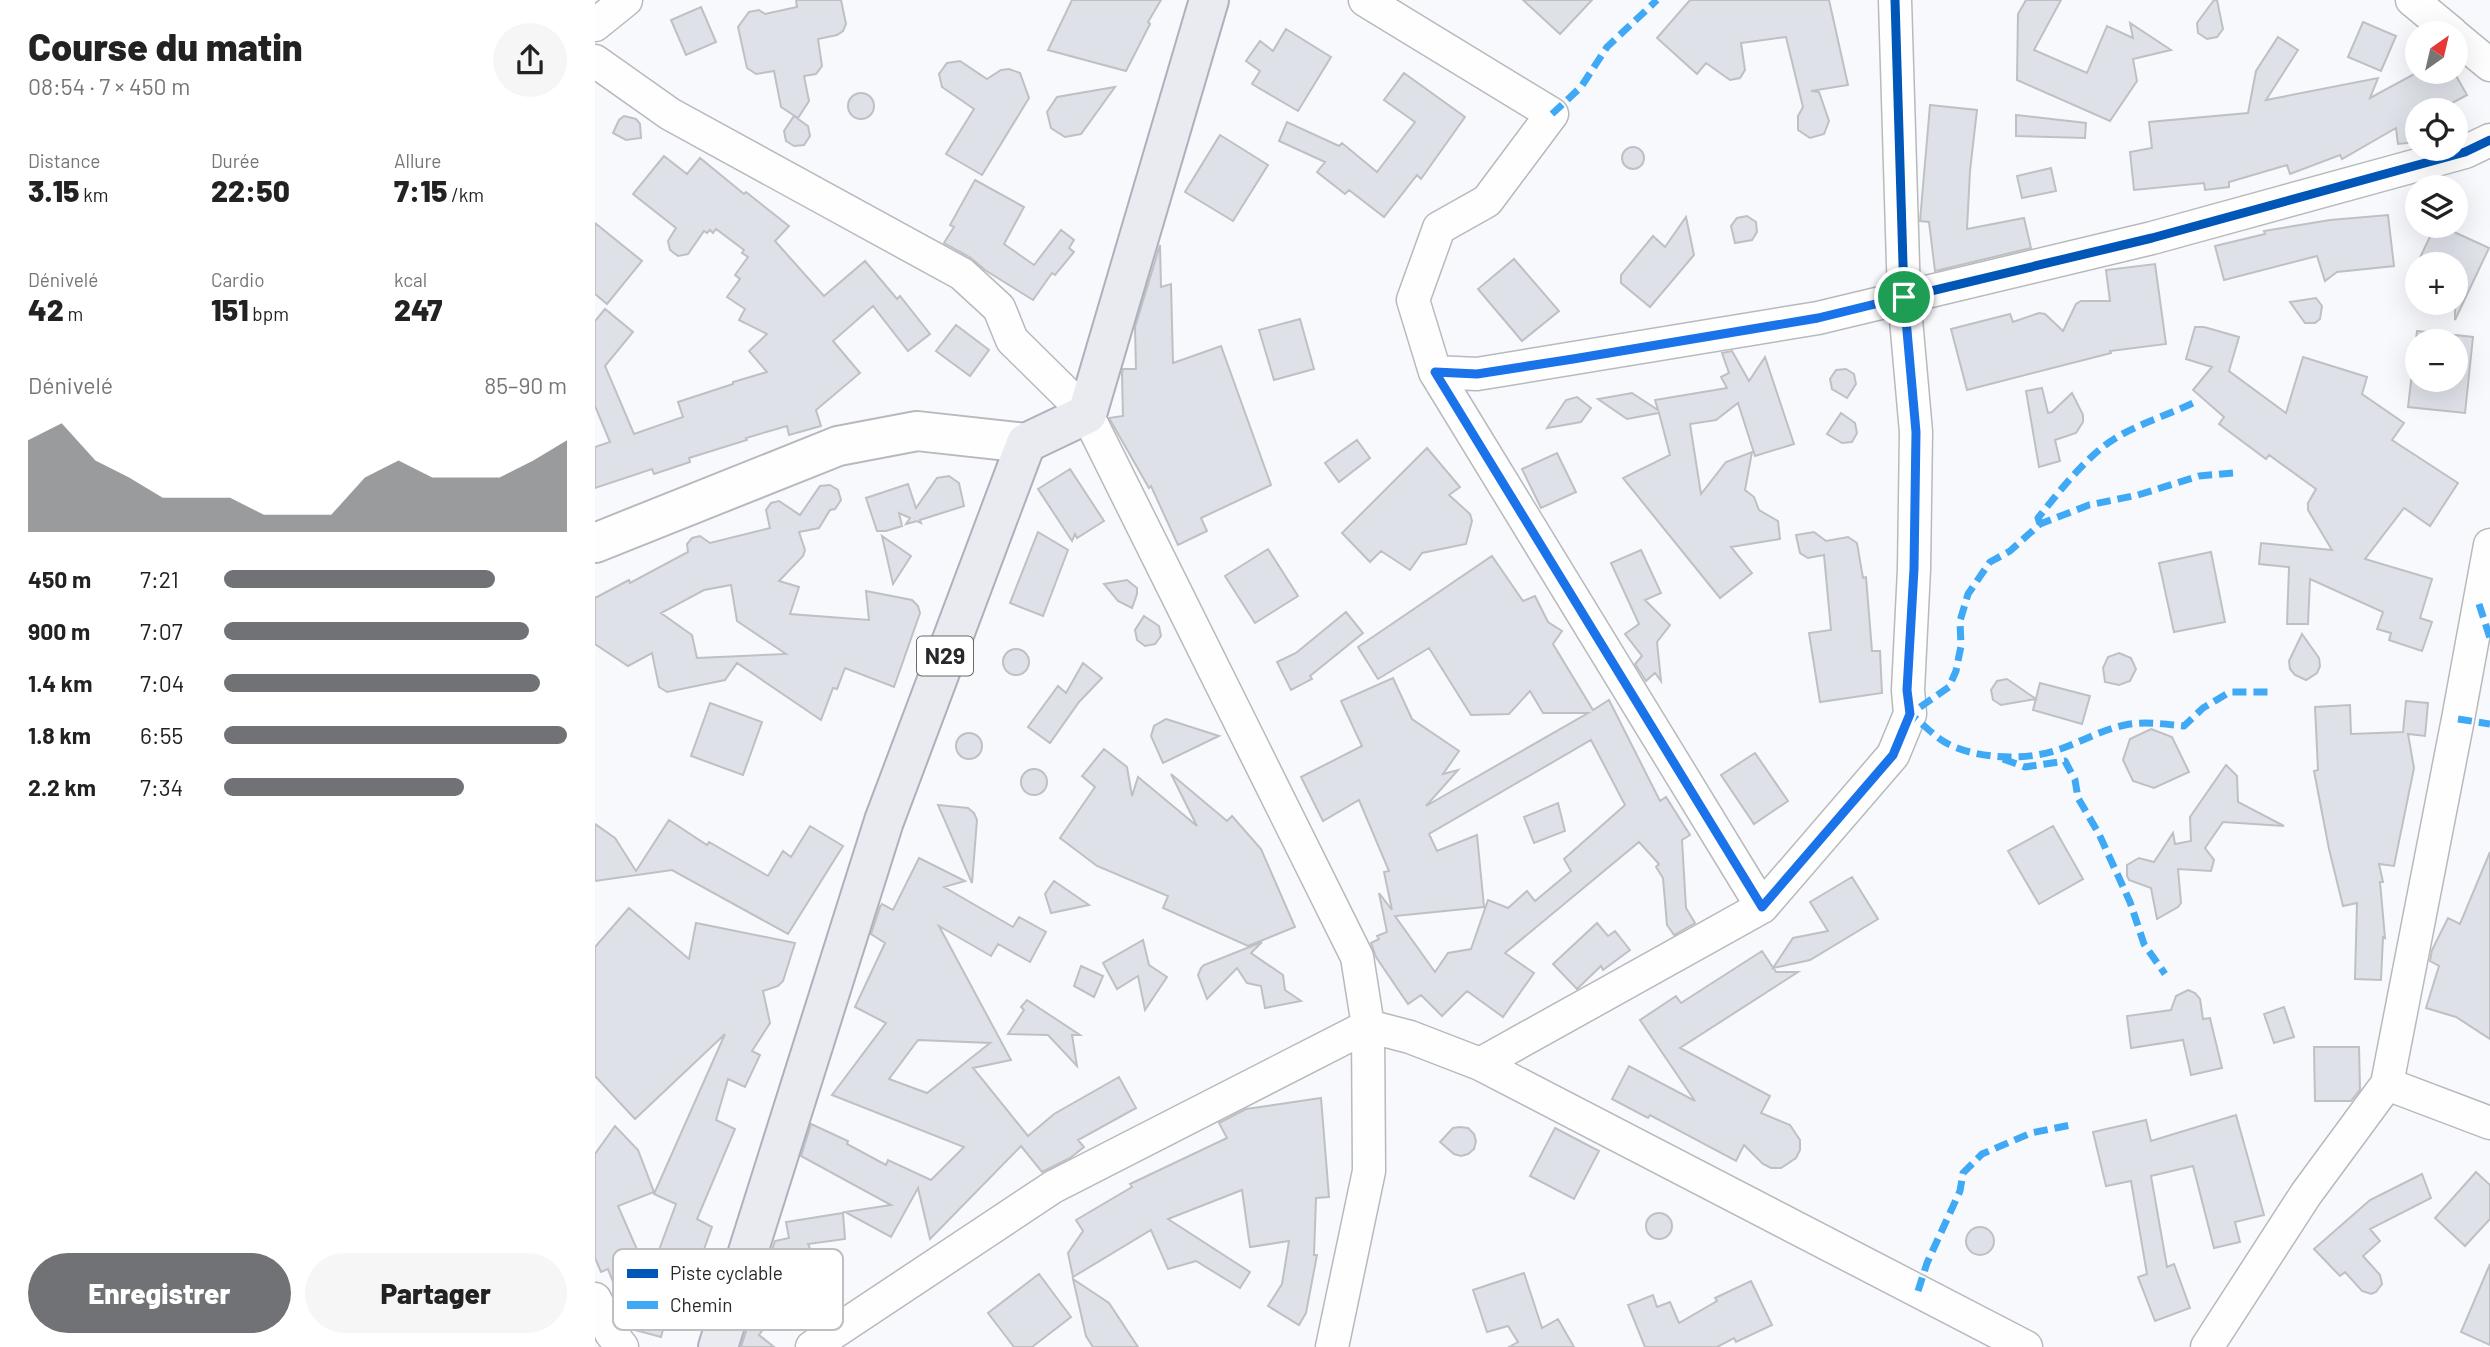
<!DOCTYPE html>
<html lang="fr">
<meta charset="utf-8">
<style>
:root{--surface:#fff;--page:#f6f6f6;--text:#222;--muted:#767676;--accent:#707275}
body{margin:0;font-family:Barlow,sans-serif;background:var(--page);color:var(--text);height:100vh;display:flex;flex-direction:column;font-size:26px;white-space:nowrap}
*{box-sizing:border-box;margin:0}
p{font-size:23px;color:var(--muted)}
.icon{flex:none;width:38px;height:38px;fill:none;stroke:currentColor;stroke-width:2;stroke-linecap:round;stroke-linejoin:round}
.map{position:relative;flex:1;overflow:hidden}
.drawer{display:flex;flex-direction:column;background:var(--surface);width:595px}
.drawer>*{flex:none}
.needle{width:46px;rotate:34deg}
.fabs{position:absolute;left:1810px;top:21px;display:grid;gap:14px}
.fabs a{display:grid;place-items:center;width:63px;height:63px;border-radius:50%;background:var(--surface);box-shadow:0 7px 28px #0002;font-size:35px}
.pin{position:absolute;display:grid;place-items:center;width:60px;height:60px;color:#fff;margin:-30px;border:4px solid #fff;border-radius:50%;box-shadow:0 2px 7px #0007}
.round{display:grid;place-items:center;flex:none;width:74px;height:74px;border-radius:37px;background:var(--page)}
.head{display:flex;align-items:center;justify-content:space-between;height:119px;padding:0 28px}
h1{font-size:38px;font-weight:800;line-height:52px}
.stats{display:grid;grid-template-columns:repeat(3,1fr);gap:10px;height:119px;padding:7px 28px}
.stats div{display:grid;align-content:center}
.stats b{font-size:30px;font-weight:800}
.stats small{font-size:19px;font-weight:400}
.stats p{font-size:19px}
.chart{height:196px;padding:14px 28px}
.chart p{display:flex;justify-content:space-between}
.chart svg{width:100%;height:126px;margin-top:7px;fill:var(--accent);opacity:.7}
.action{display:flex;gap:14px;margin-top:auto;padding:14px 28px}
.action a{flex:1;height:80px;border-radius:42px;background:var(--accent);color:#fff;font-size:28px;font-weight:800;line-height:80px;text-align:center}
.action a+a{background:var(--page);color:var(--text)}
ul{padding:0 28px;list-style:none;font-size:23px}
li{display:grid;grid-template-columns:112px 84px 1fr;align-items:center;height:52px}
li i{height:18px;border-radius:9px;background:var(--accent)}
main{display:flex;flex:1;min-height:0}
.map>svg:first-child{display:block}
.building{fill:#dfe1e9;stroke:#bfc0c3;stroke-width:2;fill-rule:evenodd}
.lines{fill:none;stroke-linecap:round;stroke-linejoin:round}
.street-casing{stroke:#b8b9bc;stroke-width:35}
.secondary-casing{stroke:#b8b9bc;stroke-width:42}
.primary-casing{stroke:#adb1bd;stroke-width:42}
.street{stroke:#fefeff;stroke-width:32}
.secondary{stroke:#fefeff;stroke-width:38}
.primary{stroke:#e9ebf1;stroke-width:38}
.quiet{stroke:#3fa9f5;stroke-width:7;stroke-dasharray:14 7;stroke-linecap:butt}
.cycleway-casing{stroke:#fff;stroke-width:13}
.cycleway{stroke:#0057b8;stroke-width:9}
.route-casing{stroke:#fff;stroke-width:14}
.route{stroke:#1a73e8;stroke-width:9}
.labels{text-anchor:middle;stroke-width:5;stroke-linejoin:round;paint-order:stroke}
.shield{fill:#fff;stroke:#68696b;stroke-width:2}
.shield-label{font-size:23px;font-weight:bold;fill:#27292c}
.key{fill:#fff;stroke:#bebfc0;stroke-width:2}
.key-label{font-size:19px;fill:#27292c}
</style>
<main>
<section class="drawer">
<div class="head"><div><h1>Course du matin</h1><p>08:54 · 7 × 450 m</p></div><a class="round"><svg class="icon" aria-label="share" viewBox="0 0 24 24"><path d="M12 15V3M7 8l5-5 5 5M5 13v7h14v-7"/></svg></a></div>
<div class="stats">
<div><p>Distance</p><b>3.15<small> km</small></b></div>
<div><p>Durée</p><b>22:50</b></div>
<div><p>Allure</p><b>7:15<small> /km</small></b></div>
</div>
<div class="stats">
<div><p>Dénivelé</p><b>42<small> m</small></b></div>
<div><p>Cardio</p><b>151<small> bpm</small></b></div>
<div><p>kcal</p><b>247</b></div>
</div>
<div class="chart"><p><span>Dénivelé</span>85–90 m</p>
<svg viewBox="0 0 160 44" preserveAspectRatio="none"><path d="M0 44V12L10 6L20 19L30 25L40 32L50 32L60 32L70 38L80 38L90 38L100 25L110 19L120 25L130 25L140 25L150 19L160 12V44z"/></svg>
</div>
<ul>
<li><b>450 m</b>7:21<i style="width:79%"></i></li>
<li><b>900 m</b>7:07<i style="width:89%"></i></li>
<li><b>1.4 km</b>7:04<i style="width:92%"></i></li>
<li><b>1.8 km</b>6:55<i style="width:100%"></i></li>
<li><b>2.2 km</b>7:34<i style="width:70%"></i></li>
</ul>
<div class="action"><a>Enregistrer</a><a>Partager</a></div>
</section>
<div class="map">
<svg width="1895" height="1347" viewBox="0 0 1895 1347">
<rect width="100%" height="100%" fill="#f7f9fc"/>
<path class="building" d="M201,0H246L251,24L248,31L242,35L223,39L227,66L221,74L209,76L214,101L203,118L186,107L179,71L161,74L152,68L143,27L154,12L164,10L170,14L202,7Z
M477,0H566L553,22L555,24L531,71L453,50Z
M928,0H997L965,34Z
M1095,0H1234L1253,85L1216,91L1224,92L1234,121L1229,134L1215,138L1203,130V116L1208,107L1191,37L1146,43L1150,70L1145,78L1135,80L1111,63L1102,74L1062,38Z
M1431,0H1466L1439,50L1492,73L1512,26L1538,38L1535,23L1576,50L1538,59L1542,81L1515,121L1422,80L1423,14Z
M1619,0H1622L1628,29L1622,37L1612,39L1603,33L1602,23Z
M106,7L121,42L91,55L76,20Z
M1768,22L1801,36L1786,71L1753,57Z
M691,29L736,57L703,111L657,84L665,71L651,61L665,41L678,51Z
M1683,37L1703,50L1671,100L1783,78L1775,98L1823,72H1859L1872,95L1844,110H1822V142L1803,144L1801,128L1747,159L1745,155L1695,174L1692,165L1634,182V187L1610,190L1609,183L1539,190L1535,152L1557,148L1554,122L1653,113L1661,71Z
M365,61L392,79L406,70L414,69L425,73L434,98L387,175L351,154L379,109L347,87L344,74L352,63Z
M809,73L870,117L826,179L822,175L789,217L754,190L750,194L722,172L730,162L684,141L692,122L744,146L747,143L782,172L820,122L789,100Z
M520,87L486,134L470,137L456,128L452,112L462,97Z
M253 106a13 13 0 1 1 26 0a13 13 0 1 1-26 0Z
M1335,105L1382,110L1375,171L1372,229L1429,218L1436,248L1340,271L1334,222L1325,221Z
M1421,115L1491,123L1490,138L1421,136Z
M29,116L41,119L45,124L46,138L31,140L18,133L24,120Z
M199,116L213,126L215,136L209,145L199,146L191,141L189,131Z
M625,135L673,165L638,221L590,192Z
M1027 158a11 11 0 1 1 22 0a11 11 0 1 1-22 0Z
M69,156L92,174L105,158L149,194L151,192L194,226L180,241L229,296L270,261L302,299L305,296L335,334L313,351L278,306L238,341L265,373L221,410L226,426L194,435L192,426L151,438L152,440L94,458L95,462L59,474L57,469L0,488V447L15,442L0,406V321L10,309L38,332L10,366L39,434L88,417L83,402L138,384V382L172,372L154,351L172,334L144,320L150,309L132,297L145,279L140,275L153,257L147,253L149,250L121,229L118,233L115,230L112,233L109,231L93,254L83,256L75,250L73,241L81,228L38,194Z
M1456,168L1461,191L1427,198L1422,176Z
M380,180L429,207L409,244L439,265L466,230L479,240L474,248L479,252L460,275L457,273L438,300L390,270L376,258L349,243L359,227L355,225Z
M1793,215L1799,266L1742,272L1730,281L1722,256L1629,280L1620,246L1670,234L1669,231L1735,220Z
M1152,216L1161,222L1162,232L1157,240L1140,243L1136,226L1142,218Z
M1091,217L1099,255L1055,307L1026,283V275L1058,236L1070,247Z
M0,223L47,261L12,304L0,294Z
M1840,226H1846L1894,248L1860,320V264H1822Z
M565,245L566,287L576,284L578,363L626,346L676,485L606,518L612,531L583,545L556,486L554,488L514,418L528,416L527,373L528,369H541L540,327Z
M919,259L964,311L927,341L883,289Z
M1560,264L1571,344L1515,351L1516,353L1372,390L1356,329L1415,314L1418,322L1444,313L1450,314L1468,331L1481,304L1486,301H1515L1511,270Z
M1721,298L1727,306L1725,319L1720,323H1710L1695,302Z
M705,319L719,369L679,380L664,330Z
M361,325L394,350L375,376L341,351Z
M1600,327H1609L1644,337L1634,371L1691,413L1708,357L1772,377L1767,394L1809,423L1797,440L1863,483L1835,526L1809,508L1770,559L1837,579L1825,618L1837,622L1827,651L1794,640L1796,633L1782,629L1788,612L1715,579L1713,624H1692L1694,567L1664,564L1666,543L1737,550L1713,510V503L1721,489L1674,455L1671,459L1624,424L1629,417L1598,390L1617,367L1591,359Z
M1822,331L1878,337L1870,413L1813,407ZM1822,341H1860V380H1822Z
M1137,351L1154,381L1170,357L1199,444L1160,456L1143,403L1121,420L1095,424L1106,494L1131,462L1157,452L1150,490L1159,497L1164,510L1183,521L1185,539L1136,547L1157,573L1125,598L1028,478L1075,455L1064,413L1032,419L1003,399L1037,393L1063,410L1060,400L1132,388L1126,377L1134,373L1127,353Z
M1251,369L1259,374L1261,384L1252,398L1237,389L1235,379L1241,370Z
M1447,388L1453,413L1457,412L1477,393L1488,415V422L1481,433L1460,440L1465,461L1444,467L1431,391Z
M982,397L996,408L986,422L952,428L971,400Z
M1246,413L1260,423L1262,433L1257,442L1247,443L1232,434Z
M762,440L775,458L744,482L730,463Z
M832,448L865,487L854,495L875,514L877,521L871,544L827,553L815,570L786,551L775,562L747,533Z
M962,453L981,492L946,508L927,469Z
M475,469L509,521L482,538L480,534L477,541L443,489Z
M354,476L364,483L369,506L325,520L326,523L322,521L311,524L315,518L304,513L307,526L291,531H282L271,498L313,484L321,508L342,478Z
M235,485L243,490L246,500L240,509L235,510L224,528L204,532L210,550L208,556L184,581L204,587L195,614L274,620L271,591L317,600L323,606L325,613L299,687L250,668L242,689L238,688L226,720L142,663L130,680L72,692L64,687L57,653L33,666L0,644V598L34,580L35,583L93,552L92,544L97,538L105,536L115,543L175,528L171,510L176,503L184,501L205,515L225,486ZM136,585L142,621L191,654L102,658L97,635L66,613L109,590Z
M443,532L473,550L448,616L415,603Z
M1219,532L1231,541L1253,537L1262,543L1268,578L1271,577L1277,651H1285L1287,693L1225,702L1214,633L1236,630L1229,555L1213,558L1205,553L1201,535Z
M287,536L316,556L298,584Z
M673,549L703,596L660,623L630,576Z
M1046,550L1066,593L1050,600L1075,625L1062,642L1066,681L1060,673L1051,681L1040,664L1047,656L1030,634L1044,624L1016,563Z
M1616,552L1630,622L1579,632L1564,563Z
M897,556L928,601L940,596L953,622L967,631L958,644L998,710L1014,700L1065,801L1071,797L1095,835L1087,840L1091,908L1100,923L1079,935L1072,925L1068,878L1061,867L1064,864L1044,842L910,953L939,973L908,1017L872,991L847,1016L826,995L813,1004L781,957L776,943L784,939L782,936L792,932L784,893L797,910L789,872L794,871L764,800L728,821L706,777L767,746L746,701L798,678L817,719L864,751L848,774L863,770L831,806L993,713H948L935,691L914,714L876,715L834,648L783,679L763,647ZM996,740L1030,805L969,859L976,871L940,901L932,891L913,908L893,900L876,949L853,953L840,972L800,916L889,907L882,835L842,851L834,834Z
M532,580L542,588V594L537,608L523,601L509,584Z
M751,612L768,633L715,676L717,679L696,690L682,662L701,653Z
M549,616L564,626L566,636L560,644L550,646L542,640L540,630Z
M1707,634L1724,658L1725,666L1722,673L1711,680L1700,675L1695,669L1694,661Z
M408 662a13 13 0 1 1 26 0a13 13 0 1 1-26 0Z
M1524,653L1536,658L1541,669L1535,681L1524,685L1510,682L1508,668L1513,657Z
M488,663L507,678L484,702L455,743L433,727L463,686L471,693Z
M1412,679L1441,699L1406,705L1398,700L1396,690L1402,681Z
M1445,683L1495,696L1487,724L1438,710Z
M1811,701L1833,703L1830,736L1813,734L1819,768L1799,866L1784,864L1788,882H1785L1790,938L1788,937L1786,980L1760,979L1762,903L1748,906L1734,849L1719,771L1723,770L1720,707L1755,705L1756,734L1808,732Z
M115,703L167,722L148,775L96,756Z
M571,719L624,736L568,763L556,736L559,726Z
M1556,729L1577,737L1594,772L1559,788L1538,781L1528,760L1535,739Z
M361 746a13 13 0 1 1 26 0a13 13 0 1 1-26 0Z
M509,749L532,767L537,796L543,777L602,826L576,774L632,821L637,816L666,849L700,927L653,946L568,908L573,896L502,866L465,838L500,787L487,776Z
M1160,753L1193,801L1159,824L1126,775Z
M1631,765L1642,776L1643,802L1689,826L1628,822L1610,848L1619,860L1616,871L1583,869L1586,903L1583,907L1562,919L1556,888L1534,880L1532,876V865L1544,858L1559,862L1578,833L1580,844L1596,841L1595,817Z
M426 782a13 13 0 1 1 26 0a13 13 0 1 1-26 0Z
M963,803L970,831L939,843L929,817Z
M343,805L373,808L379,813L382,820L377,883Z
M74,820L112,845L114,842L173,876L188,851L196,857L215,826L248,846L193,934L77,870L0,881V824L20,838L41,871Z
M1458,826L1488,879L1444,904L1413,851Z
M1895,852V1039L1861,1017L1831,1008L1844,966L1835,961L1837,950L1853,918L1865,924Z
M324,858L370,881L349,887L418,927L424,917L451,932L435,962L403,944L396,956L344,926L416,1060L378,1068L433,1136L459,1114L524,1077L541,1108L483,1140L489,1147L475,1158L447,1172L426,1146L335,1239L323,1188L296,1237L250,1212L296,1205L206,1156L216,1124L253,1141L252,1144L291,1165L293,1160L336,1180L369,1147L237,1095L291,1023L260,1007L290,943L276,934L285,907L287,904L298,910ZM323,1040L395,1043L332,1093L294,1079Z
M1257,877L1283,919L1215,960L1178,968L1198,938L1233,931L1215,902Z
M459,881L494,905L456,913L450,894Z
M34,908L94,959L101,923L200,943L188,981L183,986L168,991L175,1023L157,1051L165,1055L150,1087L133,1079L121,1120L140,1129L102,1219L117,1227L98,1280L79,1273L73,1311L66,1337L36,1329L13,1269L6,1272L0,1258V1154L20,1126L43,1150L59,1192L23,1206L54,1277L81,1204L59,1194L130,1034L40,1119L0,1076V947Z
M1002,923L1013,936L1020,931L1035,950L1008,970L1006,966L982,989L958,964Z
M548,940L554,965L572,977L550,1010L543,976L522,989L508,963Z
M667,942L656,953L688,975L690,990L706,1001L670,1008L666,986L652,983L642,968L612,999L603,975L606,968L609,965Z
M1167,951L1181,972H1203L1085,1048L1175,1096L1166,1113L1195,1125L1205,1140V1150L1201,1158L1186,1168H1176L1168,1164L1149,1145L1141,1161L1055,1115L1053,1118L1017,1099L1034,1066L1100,1101L1045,1020L1081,996L1086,1003Z
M486,966L508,976L499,997L479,986Z
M1593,990L1600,993L1605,999L1608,1019L1615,1018L1627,1068L1596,1075L1588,1040L1536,1048L1532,1016L1576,1010L1581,996Z
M432,1000L485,1035H477L482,1066L453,1035L413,1034L429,1010L426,1007Z
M1689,1007L1699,1037L1679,1043L1669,1014Z
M1719,1047H1764L1765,1090L1756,1101H1720Z
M726,1098L734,1197L721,1198L719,1255H722L711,1313L704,1325L673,1306L687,1284L694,1241L655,1247L647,1190L573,1219L655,1272L645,1288L601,1261L573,1269L556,1230L478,1277L473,1253L488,1231L481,1220L537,1187L535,1184L632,1138L624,1123L651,1109Z
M1641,1115L1669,1215L1640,1222L1645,1242L1619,1248L1598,1166L1556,1176L1572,1267L1579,1264L1595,1308L1560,1321L1543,1277L1552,1274L1536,1181L1511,1186L1498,1132L1551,1120L1556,1141Z
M865,1127L873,1128L879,1134L881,1141L879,1149L873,1154L866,1156L859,1154L845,1142L858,1128Z
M960,1128L1004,1151L979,1199L935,1176Z
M1881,1172L1895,1185V1219L1870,1246L1840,1218Z
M1827,1174L1836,1198L1775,1229L1785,1241L1768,1256L1785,1275L1787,1284L1781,1292L1776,1294L1767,1291L1750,1272L1745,1276L1719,1249L1775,1200Z
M248,1213L250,1239L213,1244L219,1258L171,1268L180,1241L194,1238L191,1222Z
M1051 1226a13 13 0 1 1 26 0a13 13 0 1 1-26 0Z
M1371 1241a14 14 0 1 1 28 0a14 14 0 1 1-28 0Z
M1895,1264V1345L1866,1332Z
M929,1273L947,1328L963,1319L979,1347H914L923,1342L913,1326L892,1332L878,1290Z
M444,1274L476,1317L437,1347H419L393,1313Z
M478,1279L514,1303L543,1347H498L491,1336Z
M1156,1281L1177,1325L1141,1342L1139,1338L1122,1347H1050L1033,1305L1058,1295L1062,1307L1075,1302L1084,1323L1122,1301L1120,1298Z
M167,1295L169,1328L164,1335L179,1347H146L159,1306Z"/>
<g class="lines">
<g class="street-casing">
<path id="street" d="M770,0L957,114L892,201L844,228L818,300L840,372
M1300,0L1309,297L1321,432L1319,569L1313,690L1315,714L1298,755L1167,907L840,372L882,374L1223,318L1557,238L1870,152L1895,140
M1817,0L1857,33
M0,25L31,0
M1860,36L1895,65
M0,61L75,114L367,274L404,308L417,340L492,414L762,957L773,1026L774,1171L737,1347
M885,1064L1167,907
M1792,1084L1895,1123
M0,1299L16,1333L27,1347
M217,1347L458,1187L773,1026L815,1037L885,1064L1431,1347
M1612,1347L1711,1194L1792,1084L1863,719L1895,545"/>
</g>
<g class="secondary-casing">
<path id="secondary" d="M0,543L243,446L322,431L431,443"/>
</g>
<g class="primary-casing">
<path id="primary" d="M123,1347L289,821L431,443L492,414L614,0"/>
</g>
<use href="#street" class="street"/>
<use href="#secondary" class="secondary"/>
<use href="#primary" class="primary"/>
<path class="quiet" d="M957,114L986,87L1012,47L1062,0
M1638,473L1604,476L1543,495L1494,505L1445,524L1415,551L1395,562L1373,594L1365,621L1366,646L1361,671L1354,687L1315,714C1326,722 1337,734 1348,741C1377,759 1428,761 1459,751C1483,744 1505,730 1530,725C1549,721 1569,724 1589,726L1608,708L1635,692H1679
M1445,524L1443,518C1463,493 1484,466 1509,446C1535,426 1569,417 1598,403
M1884,604L1895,638
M1863,719L1895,724
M1408,759L1430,767L1470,761L1480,780L1483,798L1504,834L1535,902L1549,944L1570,974
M1323,1291L1332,1263L1365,1191L1368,1173L1387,1154L1436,1133L1476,1125"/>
<g class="cycleway-casing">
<path id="cycleway" d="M1300,0L1309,297L1321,432L1319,569L1313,690L1315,714L1298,755L1167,907L840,372L882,374L1223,318L1557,238L1870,152L1895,140"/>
</g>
<use href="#cycleway" class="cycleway"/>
</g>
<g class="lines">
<g class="route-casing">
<path id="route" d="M1309,297L1321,432L1319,569L1312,690L1315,714L1298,755L1167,907L840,372L882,374L978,359L1223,318Z"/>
</g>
<use href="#route" class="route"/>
</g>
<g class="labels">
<rect class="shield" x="322" y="636.5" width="56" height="39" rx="5"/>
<g class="shield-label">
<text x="350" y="664">N29</text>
</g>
</g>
<rect x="18" y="1249" width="230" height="81" rx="10" class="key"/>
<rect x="32" y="1269" width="31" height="9" fill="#0057b8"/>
<rect x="32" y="1301" width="31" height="8" fill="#3fa9f5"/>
<g class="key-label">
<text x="75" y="1280">Piste cyclable</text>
<text x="75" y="1312">Chemin</text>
</g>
</svg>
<div class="fabs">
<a><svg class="needle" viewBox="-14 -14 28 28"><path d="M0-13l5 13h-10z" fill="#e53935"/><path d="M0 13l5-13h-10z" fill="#767676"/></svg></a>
<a><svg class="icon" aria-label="locate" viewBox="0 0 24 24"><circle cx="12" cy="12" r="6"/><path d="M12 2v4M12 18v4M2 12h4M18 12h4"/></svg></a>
<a><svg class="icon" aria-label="layers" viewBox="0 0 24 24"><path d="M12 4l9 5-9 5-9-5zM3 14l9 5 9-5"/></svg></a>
<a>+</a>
<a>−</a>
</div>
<div class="pin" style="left:1309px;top:297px;background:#1e9e55"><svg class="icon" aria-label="arrive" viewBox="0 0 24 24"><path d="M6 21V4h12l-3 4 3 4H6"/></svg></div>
</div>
</main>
